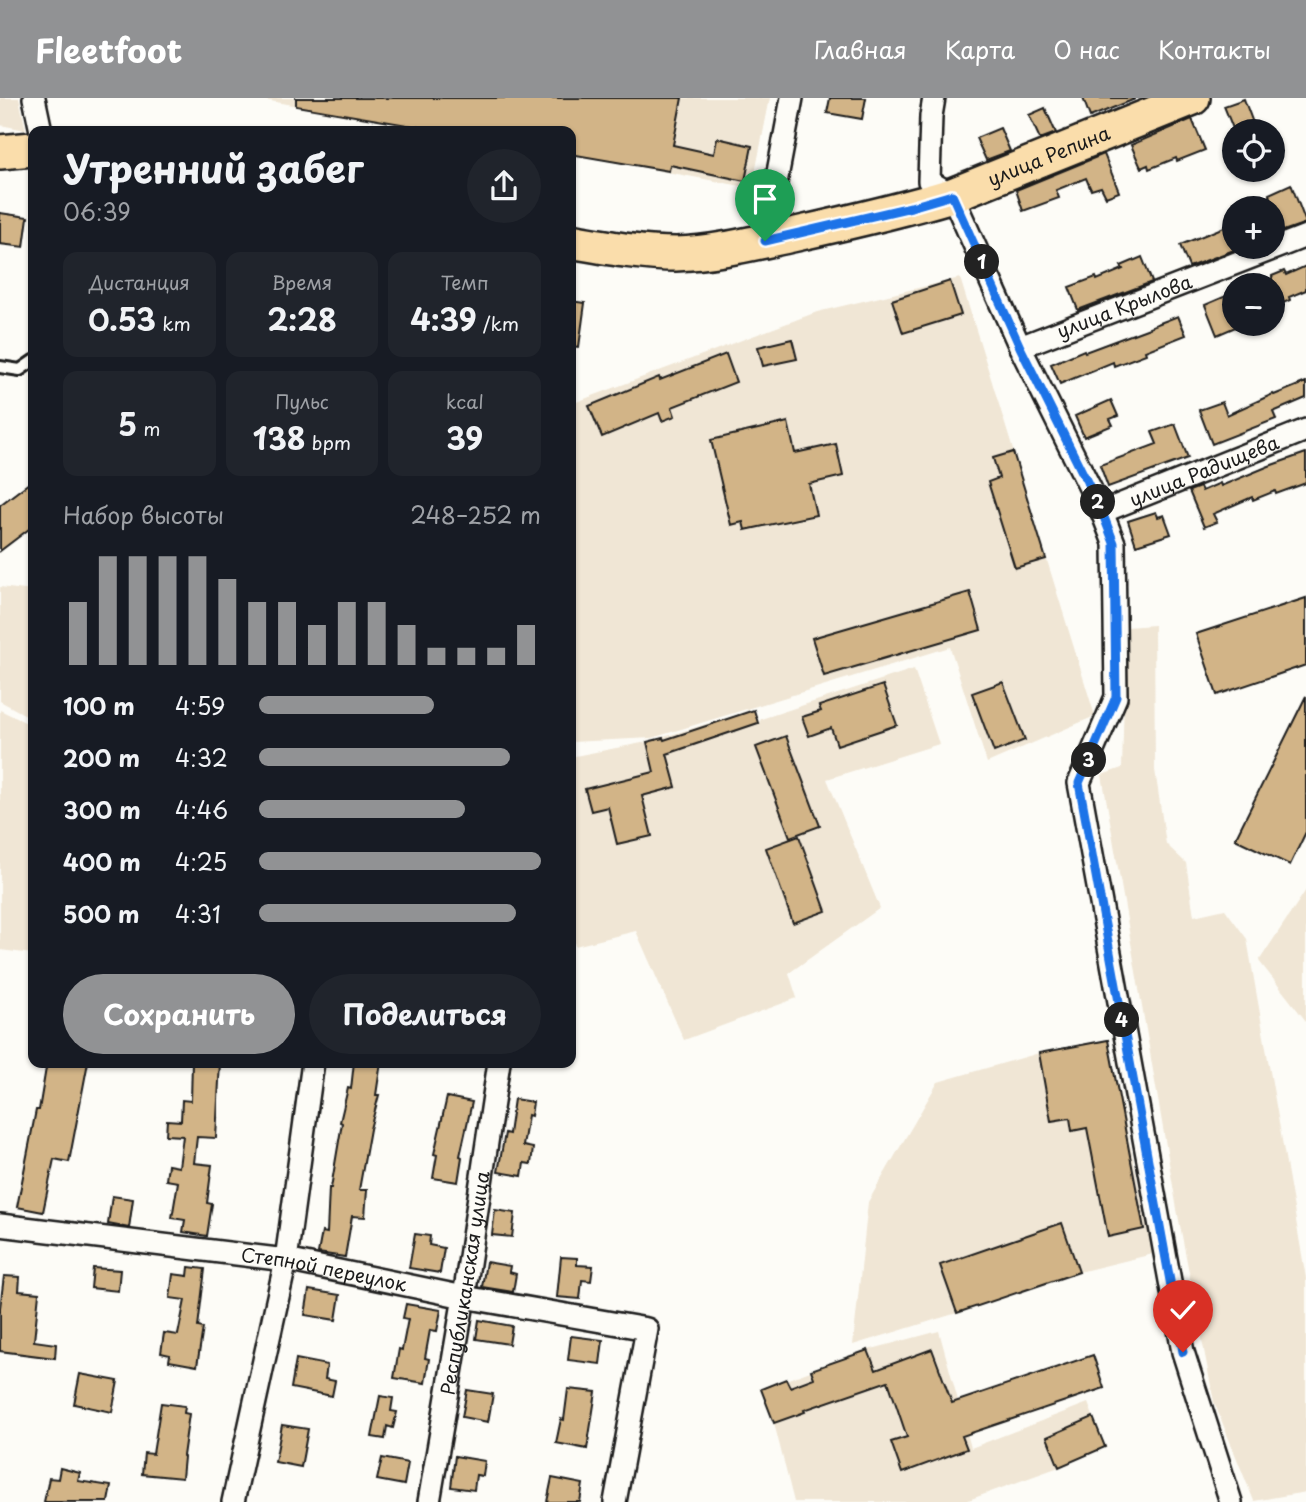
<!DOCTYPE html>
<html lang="ru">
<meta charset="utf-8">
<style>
:root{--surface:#171b24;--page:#20242c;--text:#f1f3f6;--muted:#9ea1a6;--accent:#919294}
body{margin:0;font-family:"Playpen Sans",sans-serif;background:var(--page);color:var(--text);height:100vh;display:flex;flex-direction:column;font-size:26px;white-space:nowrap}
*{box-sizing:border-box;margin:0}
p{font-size:23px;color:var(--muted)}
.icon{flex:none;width:38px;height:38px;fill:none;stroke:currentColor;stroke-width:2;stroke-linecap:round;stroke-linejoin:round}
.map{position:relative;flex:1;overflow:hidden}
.side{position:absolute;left:28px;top:28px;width:548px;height:942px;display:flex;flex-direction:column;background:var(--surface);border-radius:14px;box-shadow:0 2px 5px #0004}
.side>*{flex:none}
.fabs{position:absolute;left:1222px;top:21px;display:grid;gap:14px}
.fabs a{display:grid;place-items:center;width:63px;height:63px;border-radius:50%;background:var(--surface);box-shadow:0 2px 5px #0004;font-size:35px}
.pin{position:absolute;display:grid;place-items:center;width:60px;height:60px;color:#fff;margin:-72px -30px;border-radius:50% 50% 50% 0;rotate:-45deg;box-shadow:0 0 7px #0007}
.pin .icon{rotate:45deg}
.km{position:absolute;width:35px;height:35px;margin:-18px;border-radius:50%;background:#222;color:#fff;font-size:19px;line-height:35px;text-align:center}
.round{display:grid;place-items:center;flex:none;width:74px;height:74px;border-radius:37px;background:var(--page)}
.head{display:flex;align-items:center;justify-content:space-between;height:119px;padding:0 35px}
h1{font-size:38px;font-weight:700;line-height:52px}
.figures{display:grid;grid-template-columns:repeat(3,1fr);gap:10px;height:119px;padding:7px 35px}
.figures div{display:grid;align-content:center;border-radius:14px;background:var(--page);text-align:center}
.figures b{font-size:30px;font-weight:700}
.figures small{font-size:19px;font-weight:400}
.figures p{font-size:19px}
.chart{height:196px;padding:14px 35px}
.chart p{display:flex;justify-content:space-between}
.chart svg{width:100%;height:126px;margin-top:7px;stroke:var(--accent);stroke-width:6}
.primary-button{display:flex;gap:14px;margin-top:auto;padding:14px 35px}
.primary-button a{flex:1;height:80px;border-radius:42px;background:var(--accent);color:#fff;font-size:28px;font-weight:700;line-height:80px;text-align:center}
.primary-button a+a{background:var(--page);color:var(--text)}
ul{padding:0 35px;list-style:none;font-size:23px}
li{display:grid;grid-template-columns:112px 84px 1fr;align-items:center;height:52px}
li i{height:18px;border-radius:9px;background:var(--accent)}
header{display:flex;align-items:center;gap:42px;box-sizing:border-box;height:98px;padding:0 35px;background:var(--accent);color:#fff}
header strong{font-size:33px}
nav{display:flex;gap:38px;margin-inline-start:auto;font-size:24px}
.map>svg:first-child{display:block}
.built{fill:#f0e6d5}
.building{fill:#d2b487;stroke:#1c1c1c;stroke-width:2}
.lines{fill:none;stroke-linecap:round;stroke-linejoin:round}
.lane-casing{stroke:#1c1c1c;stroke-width:16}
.street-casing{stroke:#1c1c1c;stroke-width:26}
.primary-casing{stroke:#1c1c1c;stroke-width:38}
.lane{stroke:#fdfcf7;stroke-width:10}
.street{stroke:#fdfcf7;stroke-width:21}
.primary{stroke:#faddab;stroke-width:33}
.route-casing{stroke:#fff;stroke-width:14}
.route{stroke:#1a73e8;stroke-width:9}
.labels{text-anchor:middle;stroke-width:7;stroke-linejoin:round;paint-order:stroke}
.street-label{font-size:19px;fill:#1c1c1c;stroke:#fdfcf7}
</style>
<header>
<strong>Fleetfoot</strong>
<nav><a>Главная</a><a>Карта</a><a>О нас</a><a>Контакты</a></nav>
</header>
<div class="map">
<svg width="1306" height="1404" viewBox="0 0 1306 1404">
<rect width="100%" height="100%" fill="#fdfcf7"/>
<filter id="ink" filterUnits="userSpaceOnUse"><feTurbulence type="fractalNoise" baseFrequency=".0143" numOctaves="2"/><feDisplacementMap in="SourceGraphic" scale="14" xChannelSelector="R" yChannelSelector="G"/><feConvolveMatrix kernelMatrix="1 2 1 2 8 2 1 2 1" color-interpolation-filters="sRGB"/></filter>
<g filter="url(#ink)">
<path class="built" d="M0,0H19L26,32L0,27Z
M253,0H770L752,90L571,56L570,33H442Z
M960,180L1095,618L987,665L950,549L652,640L571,644V306L817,214Z
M0,489L33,493V621L0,603Z
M1154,527L1155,672L1166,746L1186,765L1194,818L1225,811L1247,841L1306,1180V1394L1254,1403L1214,1304L1178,1117L1102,677L1122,670L1126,529Z
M914,571L939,646L827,681L880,810L789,875L797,900L684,942L636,833L575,848L570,827V659L647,644L754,612L759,625L761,621Z
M0,612L33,628V856L0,852Z
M1306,792V923L1259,863Z
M1108,942L1153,1156L1079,1174L957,1215L853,1247L868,1104L938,984L1039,955Z
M939,1233L971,1350L1088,1305L1105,1349L1059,1369L963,1404H794L774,1325L761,1291L868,1252Z"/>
<path class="building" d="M296,0H682L673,47L714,56L717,40L752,48L745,83L670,67L669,73L570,56V33H442L296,8Z
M830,0H866L862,21L827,15Z
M1083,0H1135V1L1090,19Z
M1244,1L1256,33H1234L1224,8Z
M1045,10L1056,35L1040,41L1029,17Z
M1192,21L1205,52L1177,63L1176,60L1149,71L1148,67L1141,70L1131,47Z
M1000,30L1010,53L986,62L976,40Z
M1104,56L1119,94L1106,99L1101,89L1091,92L1086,80L1056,92L1059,100L1023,113L1016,92Z
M1291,86L1306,125L1272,137V105L1269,96Z
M0,115L28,119L24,149L0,146Z
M1234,125V152L1189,169L1180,147Z
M1142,159L1152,184L1078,212L1069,189L1096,179L1097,182L1123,171L1121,168Z
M1306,168V192L1289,199L1290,202L1272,210V178L1284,173L1286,177Z
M950,183L961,217L903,235L892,202Z
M1226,198L1234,218V226H1237L1238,228L1217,237L1205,207Z
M570,203L585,205L579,249L570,248Z
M1178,218L1186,237L1145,253L1146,256L1114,268L1113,264L1060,286L1051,266L1084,252L1085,254L1152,229V228Z
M792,241L797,261L763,268L758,249Z
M726,256L736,284L672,309L675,318L662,323L659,315L602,339L589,308L659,279L660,282Z
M1306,284V300L1273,314L1276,321L1212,346L1199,312L1222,304L1227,317L1273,296L1274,297Z
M1111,302L1118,318L1110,321L1113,327L1084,339L1075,318Z
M788,324L795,355L836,346L843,378L809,386L816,417L745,432L743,424L731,427L711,342Z
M1175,326L1188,360L1108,389L1100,367L1157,346L1152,334Z
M1013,354L1046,461L1015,470L988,384L999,380L993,360Z
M1306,355V385L1276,396L1275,393L1253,402L1252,399L1213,416L1217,424L1204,429L1189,393L1200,389L1202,393L1220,385L1221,388L1269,368Z
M33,382V428L0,453V407Z
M1156,414L1158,419L1164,417L1171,436L1136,447L1128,423Z
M970,494L981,532L824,578L812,540Z
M1306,500V567L1217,597L1196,536Z
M1003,584L1025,642L994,654L972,595Z
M883,587L897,627L837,647L831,630L809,638L802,619L821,613L819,608Z
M1306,598V734L1290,767L1235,741Z
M754,612L758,625L667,656L676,689L642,698L652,738L617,746L608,709L591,713L585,691L654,674L647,644L663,640L664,642Z
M786,638L820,728L790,739L756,649Z
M799,738L826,813L793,825L766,750Z
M1108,942L1144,1131L1108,1139L1087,1030L1072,1033L1070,1020L1051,1023L1039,955Z
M47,964H88L69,1064L54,1061L43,1114L17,1109L36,1012H39Z
M192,964H220L216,1040L197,1039L194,1065L212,1067L207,1105L212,1106L207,1138L183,1134L185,1122L172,1120L178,1084L166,1082L168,1067L179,1069L183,1038L166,1037L167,1022L181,1023L182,1002L191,1003Z
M354,964H381L376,997H379L370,1031L359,1092H367L365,1119L352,1118L345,1159L318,1155L322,1134L327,1135L329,1090H331L342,1025L340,1024L348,990L351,991Z
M447,999L472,1004L460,1058L462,1059L458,1084L433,1080L437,1057L434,1056Z
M514,1001L533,1004L531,1018L528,1017L523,1048L533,1050L531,1066L524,1065L522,1078L498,1074L505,1035L509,1036Z
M112,1098L133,1101L129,1130L108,1126Z
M495,1112L515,1115L512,1139L492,1137Z
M1062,1125L1079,1174L957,1215L940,1167Z
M415,1136L430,1138L429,1147L444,1150L440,1175L409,1170Z
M561,1159L577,1160V1167L593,1168L591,1183L582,1182L580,1201L557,1199Z
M486,1164L510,1168L509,1174L516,1176L513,1194L482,1189Z
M189,1169L205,1171L198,1229L203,1230L197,1268L169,1263L170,1257L161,1255L164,1235L178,1237L185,1202L170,1200L173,1176L188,1178Z
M93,1170L120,1172L118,1193L91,1190Z
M4,1178L20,1179L19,1193L39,1195L34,1243L56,1246L55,1260L0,1253V1210Z
M309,1192L340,1197L336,1222L305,1217Z
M406,1206L441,1212L437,1233L430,1232L425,1260L429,1261L425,1285L394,1280L399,1251L402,1252L408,1221L403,1220Z
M479,1222L512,1228L509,1246L476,1241Z
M571,1238L603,1242L600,1266L568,1262Z
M932,1251L952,1305L1093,1257L1104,1290L962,1338L967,1351L902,1375L891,1344L907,1339L888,1283L804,1312L805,1314L774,1325L761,1291L786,1281L790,1289L814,1280L811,1272L868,1252L876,1272Z
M296,1261L327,1267L325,1281L335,1283L332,1298L291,1290Z
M80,1276L118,1283L112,1314L74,1306Z
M568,1291L596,1294L587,1351L556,1345L561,1321L564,1322Z
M467,1292L493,1296L488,1324L462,1319Z
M380,1298L393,1300L391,1313L397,1314L393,1330L387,1328L385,1341L372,1339Z
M161,1305L185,1308L184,1315L189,1316L183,1358L184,1359L182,1380L142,1376L144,1355L153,1356Z
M1093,1319L1105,1349L1059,1369L1047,1339Z
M282,1327L308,1331L301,1369L275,1364Z
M455,1358L485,1363L483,1378L476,1377L474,1392L451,1389Z
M382,1360L408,1365L404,1387L377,1382Z
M60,1370L80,1375L78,1383L111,1388L108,1404H44L49,1380L58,1381Z
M552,1380L583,1386L580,1404H547Z"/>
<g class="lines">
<g class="lane-casing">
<path id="lane" d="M0,269L20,272L33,263"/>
</g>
<g class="street-casing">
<g id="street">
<path d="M34,0L41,33"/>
<path d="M934,0L931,18L929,83L952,97L1020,249L1102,414L1114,445L1116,599L1079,685L1183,1254L1231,1404"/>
<path d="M765,143L792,0"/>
<path id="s1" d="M1020,249L1306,138"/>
<path id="s2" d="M1102,414L1306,332"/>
<path id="s3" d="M0,1127L286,1162L464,1199L647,1231L615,1404"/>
<path d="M233,1404L286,1162L313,964"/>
<path id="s4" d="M429,1404L464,1199L499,964"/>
</g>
</g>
<g class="primary-casing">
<g id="primary">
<path d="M0,54L33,51"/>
<path id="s5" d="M570,143C605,149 641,156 676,156C715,155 754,145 792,137C846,125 899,113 952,97L1193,0"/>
</g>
</g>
<use href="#lane" class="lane"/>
<use href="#street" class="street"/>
<use href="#primary" class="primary"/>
</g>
</g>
<g class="lines" filter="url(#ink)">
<g class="route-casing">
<path id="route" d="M765,143L911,109L952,97L1020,249L1102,414L1114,445L1116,599L1079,685L1183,1254"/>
</g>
<use href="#route" class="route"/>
</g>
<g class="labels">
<g class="street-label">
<text dy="7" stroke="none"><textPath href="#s5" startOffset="494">улица Репина</textPath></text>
<text dy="7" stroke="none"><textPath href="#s1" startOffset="112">улица Крылова</textPath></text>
<text dy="7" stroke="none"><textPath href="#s2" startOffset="110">улица Радищева</textPath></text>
<text dy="7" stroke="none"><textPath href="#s3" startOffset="327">Степной переулок</textPath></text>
<text dy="7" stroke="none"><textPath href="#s4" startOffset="222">Республиканская улица</textPath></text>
</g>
</g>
</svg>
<div class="fabs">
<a><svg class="icon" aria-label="locate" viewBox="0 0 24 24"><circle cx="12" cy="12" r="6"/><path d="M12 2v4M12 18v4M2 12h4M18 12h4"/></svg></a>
<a>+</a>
<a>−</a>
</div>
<div class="pin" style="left:765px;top:143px;background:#1e9e55"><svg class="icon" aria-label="arrive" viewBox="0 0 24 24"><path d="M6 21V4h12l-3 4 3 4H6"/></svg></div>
<div class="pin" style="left:1183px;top:1254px;background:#d93025"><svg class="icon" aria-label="check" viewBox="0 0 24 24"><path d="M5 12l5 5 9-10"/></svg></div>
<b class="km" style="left:982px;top:164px">1</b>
<b class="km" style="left:1098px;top:404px">2</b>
<b class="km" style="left:1089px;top:662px">3</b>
<b class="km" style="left:1122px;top:922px">4</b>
<section class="side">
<div class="head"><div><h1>Утренний забег</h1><p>06:39</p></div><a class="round"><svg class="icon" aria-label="share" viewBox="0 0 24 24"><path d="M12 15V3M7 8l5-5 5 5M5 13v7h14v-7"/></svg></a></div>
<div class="figures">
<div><p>Дистанция</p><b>0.53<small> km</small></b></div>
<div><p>Время</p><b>2:28</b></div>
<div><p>Темп</p><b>4:39<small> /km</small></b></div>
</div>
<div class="figures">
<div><b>5<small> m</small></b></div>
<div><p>Пульс</p><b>138<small> bpm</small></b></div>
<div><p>kcal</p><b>39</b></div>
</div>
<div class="chart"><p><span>Набор высоты</span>248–252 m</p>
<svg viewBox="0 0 160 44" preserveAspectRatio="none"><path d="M5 44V22M15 44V6M25 44V6M35 44V6M45 44V6M55 44V14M65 44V22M75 44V22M85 44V30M95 44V22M105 44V22M115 44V30M125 44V38M135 44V38M145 44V38M155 44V30"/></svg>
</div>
<ul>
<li><b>100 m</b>4:59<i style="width:62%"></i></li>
<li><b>200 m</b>4:32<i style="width:89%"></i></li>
<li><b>300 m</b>4:46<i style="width:73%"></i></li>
<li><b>400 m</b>4:25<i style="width:100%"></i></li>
<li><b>500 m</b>4:31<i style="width:91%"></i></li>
</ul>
<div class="primary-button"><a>Сохранить</a><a>Поделиться</a></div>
</section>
</div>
